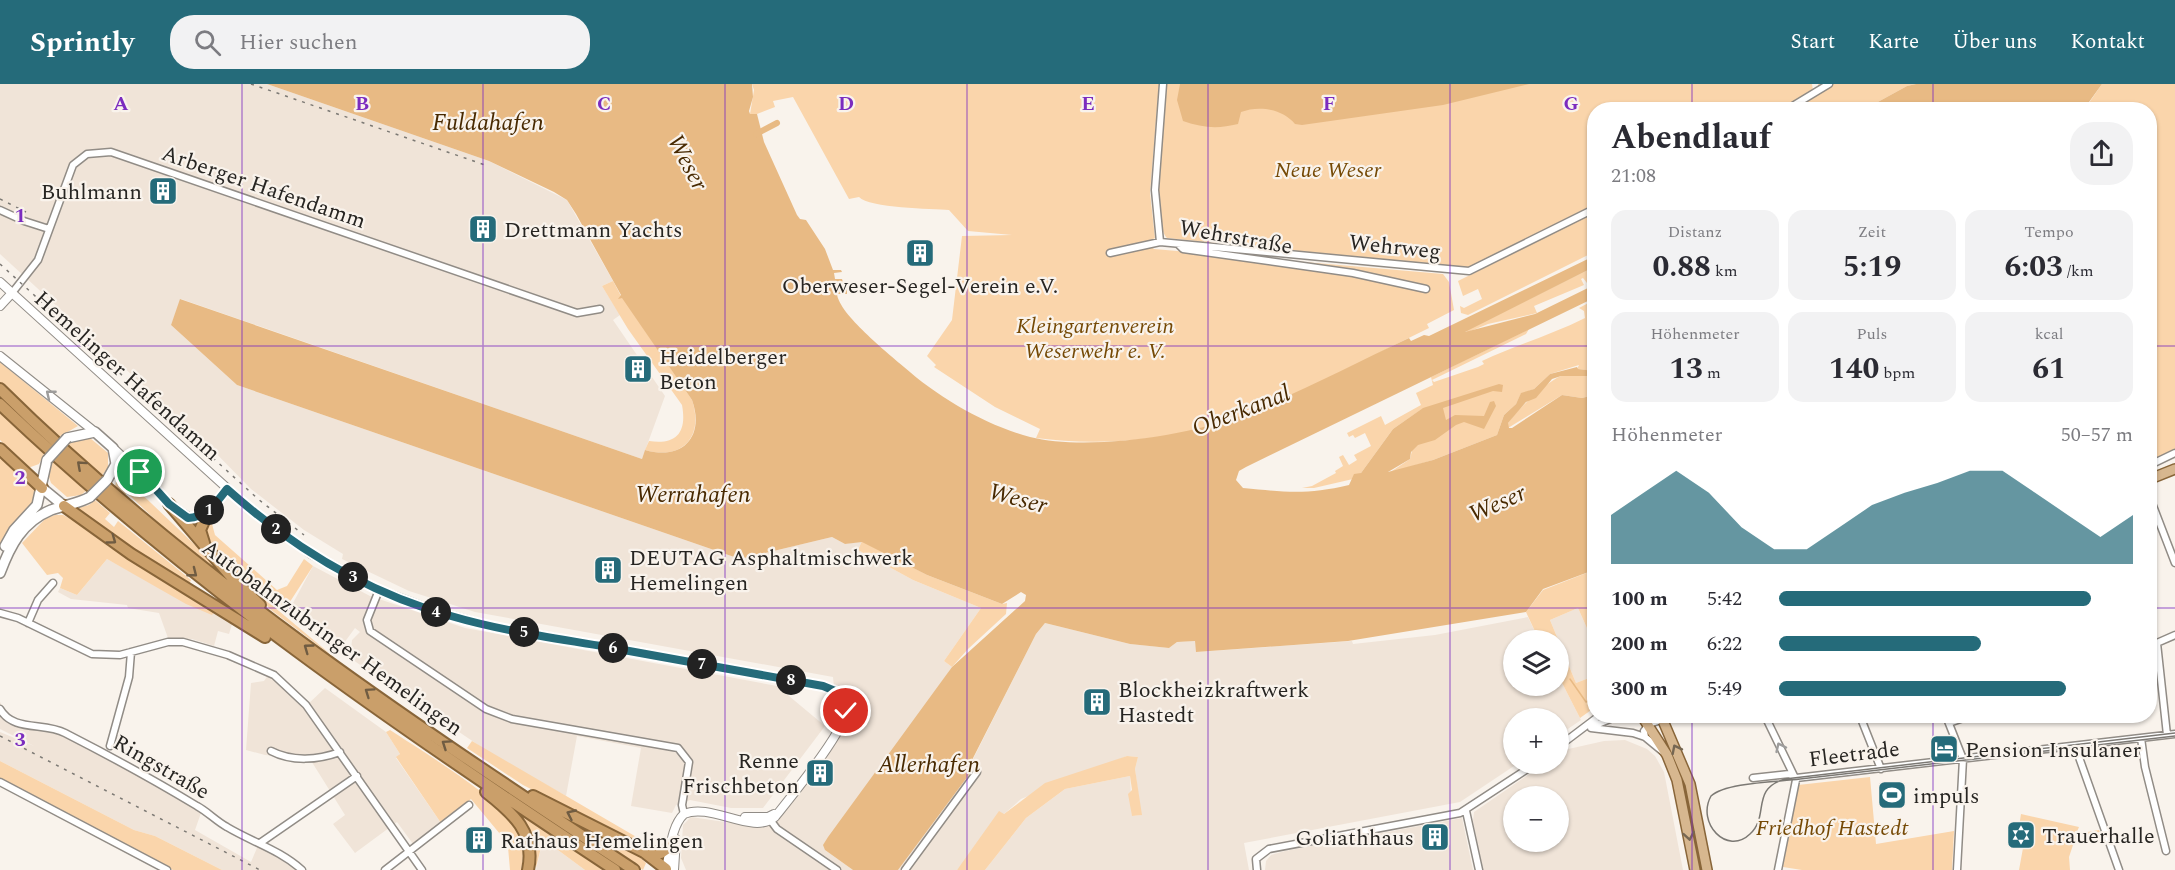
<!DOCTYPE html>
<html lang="de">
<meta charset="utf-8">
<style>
:root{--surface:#fff;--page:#f2f2f3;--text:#2b2b33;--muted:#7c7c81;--accent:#256b7a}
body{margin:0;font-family:Spectral,serif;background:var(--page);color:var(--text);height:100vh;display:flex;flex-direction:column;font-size:22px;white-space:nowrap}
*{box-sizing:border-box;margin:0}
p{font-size:20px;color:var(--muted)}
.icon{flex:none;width:33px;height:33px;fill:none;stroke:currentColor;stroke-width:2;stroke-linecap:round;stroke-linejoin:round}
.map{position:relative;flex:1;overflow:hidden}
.side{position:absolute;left:1587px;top:18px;width:570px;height:621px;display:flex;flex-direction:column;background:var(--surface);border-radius:24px;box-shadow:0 2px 4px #0004}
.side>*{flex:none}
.controls{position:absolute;left:1503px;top:546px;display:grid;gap:12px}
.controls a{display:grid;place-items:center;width:66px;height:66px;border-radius:50%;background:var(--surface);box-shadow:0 2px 4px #0004;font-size:30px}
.pin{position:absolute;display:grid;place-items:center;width:51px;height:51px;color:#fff;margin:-26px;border:3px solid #fff;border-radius:50%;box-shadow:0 2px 6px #0007}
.km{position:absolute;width:30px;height:30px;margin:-15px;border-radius:50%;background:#222;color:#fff;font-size:16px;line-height:30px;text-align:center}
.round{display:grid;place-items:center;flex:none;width:63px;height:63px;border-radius:24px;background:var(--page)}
.head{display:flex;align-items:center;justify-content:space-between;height:102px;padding:0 24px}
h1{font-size:33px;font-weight:700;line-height:45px}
.stats{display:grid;grid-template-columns:repeat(3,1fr);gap:9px;height:102px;padding:6px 24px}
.stats div{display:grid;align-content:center;border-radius:15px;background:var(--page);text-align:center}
.stats b{font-size:30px;font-weight:700}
.stats small{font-size:16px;font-weight:400}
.stats p{font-size:16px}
.chart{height:168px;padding:12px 24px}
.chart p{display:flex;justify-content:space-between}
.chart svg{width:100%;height:108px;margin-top:6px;fill:var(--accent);opacity:.7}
ul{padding:0 24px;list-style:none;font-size:20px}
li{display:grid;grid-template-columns:96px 72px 1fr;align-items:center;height:45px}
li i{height:15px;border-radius:8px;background:var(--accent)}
header{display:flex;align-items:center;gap:36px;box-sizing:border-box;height:84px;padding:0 30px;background:var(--accent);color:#fff}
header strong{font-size:28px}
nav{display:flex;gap:33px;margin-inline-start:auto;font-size:21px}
.search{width:420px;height:54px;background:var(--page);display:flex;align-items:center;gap:15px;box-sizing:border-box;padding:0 21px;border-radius:24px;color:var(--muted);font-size:22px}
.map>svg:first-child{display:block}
.built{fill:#f0e4d8;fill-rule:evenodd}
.green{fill:#fad5ab}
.water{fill:#e8ba84}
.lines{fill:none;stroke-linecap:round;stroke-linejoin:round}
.stream{stroke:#e8ba84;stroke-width:1.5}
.canal{stroke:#e8ba84;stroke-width:6}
.minor-casing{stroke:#918c86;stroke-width:9}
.tertiary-casing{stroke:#918c86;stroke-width:10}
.secondary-casing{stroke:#918c86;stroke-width:12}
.primary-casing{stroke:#886539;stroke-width:12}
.trunk-casing{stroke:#886539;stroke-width:14}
.minor{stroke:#fff;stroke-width:6}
.tertiary{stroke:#fff;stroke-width:8}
.secondary{stroke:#fff;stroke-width:9}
.primary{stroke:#d7b78f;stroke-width:9}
.trunk{stroke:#ca9f6a;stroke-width:10}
.tram{stroke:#7c7974;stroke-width:1.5}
.rail{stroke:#7c7974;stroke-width:1.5;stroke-dasharray:3 6;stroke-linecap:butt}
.secondary-bridge-casing{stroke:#918c86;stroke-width:12;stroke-linecap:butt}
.secondary-bridge{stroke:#fff;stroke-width:9}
.oneway{stroke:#9e9d9c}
.oneway2{stroke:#705c42}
.oneway3{stroke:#766753}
.route-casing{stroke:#fff;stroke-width:12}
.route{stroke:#256b7a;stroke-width:8}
.grid{fill:none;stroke:#7b2cbf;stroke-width:1.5;stroke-opacity:0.55}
.labels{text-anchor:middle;stroke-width:4.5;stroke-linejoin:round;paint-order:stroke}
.park-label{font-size:22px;font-style:italic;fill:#754905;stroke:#f9f3ec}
.street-label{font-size:22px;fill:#272522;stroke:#f9f3ec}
.poi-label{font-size:22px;fill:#272522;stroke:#f9f3ec;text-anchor:start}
.water-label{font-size:24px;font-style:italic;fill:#482900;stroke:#f9f3ec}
.grid-label{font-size:20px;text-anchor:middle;font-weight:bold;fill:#7b2cbf;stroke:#f9f3ec;stroke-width:4.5;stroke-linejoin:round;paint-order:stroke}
</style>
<header>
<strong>Sprintly</strong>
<div class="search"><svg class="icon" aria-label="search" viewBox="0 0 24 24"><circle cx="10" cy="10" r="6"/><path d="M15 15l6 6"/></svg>Hier suchen</div>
<nav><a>Start</a><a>Karte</a><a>Über uns</a><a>Kontakt</a></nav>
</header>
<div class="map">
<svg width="2175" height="786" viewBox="0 0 2175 786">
<rect width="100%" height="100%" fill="#f9f3ec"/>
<path class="built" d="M0,0H267L489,77L567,116L613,197L602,202L620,231L613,236L665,312L642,375L181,215L171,241L237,301L740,475L832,453L845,460L862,457L858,466L913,496L981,524L944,577L952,583L825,766L853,786H686L681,774L683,741L691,733L752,742L769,737L842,641L848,625L834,603L833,593L475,528L409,507L342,475L343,470L304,446L251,405L204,357L0,170Z
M107,475L186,518L215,527L233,537L229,550L218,547L214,562L192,555L168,554L159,529L128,524L127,521L71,515L58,508L60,504L77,511Z
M313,482L370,512L465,544L777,602L825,642L763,724H731L690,716L676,721L672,729L631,722L641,664L577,652L566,712L493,671L350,574L352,556L360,548L355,544L344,559L293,519Z
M1578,524L1594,560V592L1576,599L1550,536Z
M1528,533L1539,556H1514V602H1558L1559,593L1581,636L1559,651L1558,634H1514V680H1517L1460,718L1244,759L1249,786H985L1026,734L1065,705L1130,692L1132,732L1141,731L1135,685L1138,673L1127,672L1021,715L1004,730L957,786H898L974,684L970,681L1036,550L1045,539L1130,560L1169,564L1177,558L1195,557L1197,568L1352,557L1353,560L1435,551Z
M269,590L306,622L325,604L386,648L400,670L396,674L441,739L413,760L397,738L355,769L333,740L345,731L310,675L265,671L246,666L251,599L264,597Z
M0,618L8,632L18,638L60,648L202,726L195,746L251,778L259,759L301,786H222L155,752L134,746L0,677V648L34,662L0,645Z
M1625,656L1647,665L1655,672L1664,688L1683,786H1483L1473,737L1474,728L1544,680H1558L1559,670L1564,666L1604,657ZM1514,712H1558V758H1514Z
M1462,734L1473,786H1265L1266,777L1271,771L1285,767Z
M543,755L585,786H536Z"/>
<path class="green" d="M752,0H1159L1150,109L1155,154L1147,158L1154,165L1443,190L1449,198L1454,226L1427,240L1429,244C1358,278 1275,326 1199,345C1148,358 1089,361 1036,354L1040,345L995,323L934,283L936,281L927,272L952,236L962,152L1012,151L968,147L949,126C932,125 869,124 859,113L849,115L793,13L773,17L775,23L757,30H750L754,6Z
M1167,0H1812L1813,6L1781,25L1594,26V122L1467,185L1167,154C1150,137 1165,28 1167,0Z
M1818,0H1916L1907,2L1865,25L1785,26L1819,8Z
M2102,0H2175V365L2150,377V26H2084Z
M1594,129V168L1468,231L1461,229L1460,222L1464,224L1482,215L1478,205L1463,212L1458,197Z
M1594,183V196L1587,199L1583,194L1581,195L1584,201L1534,222L1537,229L1488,240L1466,249L1467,246Z
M613,197L621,212L620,214H623L692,316C704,352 683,377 645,366L649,357C677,361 687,348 682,321L628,245L602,202Z
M1594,216V287L1577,285L1579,281L1550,290L1534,305L1521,310L1516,320L1504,331L1497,351L1433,376L1389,389L1410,375L1422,325L1393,345L1361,389L1353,395L1314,404H1302L1312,402L1336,389L1335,387L1343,382L1339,373L1343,371L1349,381L1357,376L1354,371L1371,362L1365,349L1355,354L1353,351L1349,353L1347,349L1381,332L1385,341L1421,321L1416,309L1433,301L1431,293L1529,245L1526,250L1432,296L1434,298L1478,283L1484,280L1482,277C1516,261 1551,251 1585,234L1584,227L1579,224Z
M0,278L78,342L57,354L0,301Z
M1561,292H1594V311L1582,314L1562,311L1508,344V339C1517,326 1546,298 1561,292Z
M0,327L44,370L39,380L28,384L0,356Z
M82,353L90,354L108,369V385L101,392L67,361L74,355Z
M0,369L37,406C32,429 10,443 0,465Z
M53,378L86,407L81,411L67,413L51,399L49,393V385Z
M117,394L129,398L195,461L198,458L255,520L181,460L127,409L125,411L115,402Z
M95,416L110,429L105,435L114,443L118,437L191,496L188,502L74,425L89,421Z
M215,426L216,431L212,440L215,451L277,506L287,502L304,475L313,482L286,524L277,517L273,522L335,574L271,526L207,457L204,450L210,432Z
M55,431H63L73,436L108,462L215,527L212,531L186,520L107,475L77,511L60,504L63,494L58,489L47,491L22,459L45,435Z
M862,457L927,491L1002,520L1007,519L1006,530L968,565L952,583L944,577L981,524L913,496L858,466Z
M1594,486V560L1578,524L1550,536L1576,599L1594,592V624L1580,634L1559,593L1558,556H1539L1526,528L1543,506Z
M390,646C419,665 500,715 516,741C524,755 524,770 521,786H510L508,763L505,756L471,715L441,739L396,673L400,670L386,648Z
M472,657L645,758L656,764L662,760L659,764H647L523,701L467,664Z
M1127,672L1138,673L1135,685L1142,731L1132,732L1128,710L1132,706L1130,692L1065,705L1026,734L985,786H957L999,727L1004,730L1045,699Z
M0,677L134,746L155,752L222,786H173L0,695Z
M1870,693L1876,760L1954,747L1952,786H1802L1783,783L1798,701Z
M553,727L640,773L646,779L643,786Z
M2021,730L2079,743L2076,750L2099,746L2101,750L2075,755L2069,773L2070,786H2019L2023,764L2016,762Z
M525,732L605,786H585L543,755L536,784L534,756L523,734Z"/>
<path class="water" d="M267,0H752L753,13L749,27L750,30H757L764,58L797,131L800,135L806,136L825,165L833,186H841L842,188L834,189L835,195H842L843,198L836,199L837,204L847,205V210H837C839,230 888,269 904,283C938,313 985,341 1030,353C1086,367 1187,352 1240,332C1298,310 1353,280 1409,254L1411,257L1424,251L1429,252L1594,172V183L1465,248L1535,230L1594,201V214L1246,383L1239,387L1236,396L1243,404C1285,408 1307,411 1349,401L1354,390L1361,389L1393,345L1423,324L1499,300L1503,301L1502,308L1493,307L1443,324L1446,336L1455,331L1484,332L1490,318L1494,317L1496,322L1484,345L1464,338L1456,341L1435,356L1418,361L1411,368L1410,375L1388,388L1433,376L1497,351L1504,331L1516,320L1521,309L1534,305L1550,290L1577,283L1578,285L1594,287V292H1561L1552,295L1536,314L1526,318L1508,339L1509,344H1512L1562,311L1582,314L1594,311V486L1543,505L1526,528L1348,557L1196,568L1195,557L1177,558L1169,564L1130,560L1045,539L1036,550L970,680L974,684L898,786H853L825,766L823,761L828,753L952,583L1025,517L1026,511L1021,508L1002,520L927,491L862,458L845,460L832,453L740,475L237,301L171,241L180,215L642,375L645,366C683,377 705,352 692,316L622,214L618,215L621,211L576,130L567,116L554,108L489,77Z
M1180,0H1529L1443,21L1302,41L1295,40C1283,25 1259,21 1241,28L1238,40C1218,45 1203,44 1183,37L1177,16Z
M1916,0H2102L2084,25H1865L1907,2Z"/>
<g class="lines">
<path class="stream" d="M1570,595L1586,618L1594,614"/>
<path class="canal" d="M756,50L777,39"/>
<g class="minor-casing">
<path id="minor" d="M1786,26L1829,0
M0,126L24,137L49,145
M1160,158L1155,106L1163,0
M1178,160L1183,165L1353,189L1426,205
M1110,169L1160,158L1469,187L1594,125
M12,209L38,176L73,81L87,70L111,68L577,229L600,225
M2150,381L2175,369
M2150,414L2175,479
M379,506L367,536L370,547L486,625L512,635L678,664L689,678L682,721L684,730
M0,529L18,534L92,570L120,571L168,558H183L228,571L274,591L306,621L422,786
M28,539L38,516L53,499
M2157,559L2167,651
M2150,562L2175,551
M0,625C13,648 44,638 65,649C110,672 154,696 197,722C208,728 216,737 227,743C252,758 280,766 302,786
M1765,632L1796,696L1778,786
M1860,632L1881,685
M1946,632L1963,675L1957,786
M1949,639L1969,632
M1591,643L1617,632
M1591,644L1633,649L1645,653L1662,667
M1645,653L1644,647L1649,640L1658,637
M2141,654L2145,683L2166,767
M110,662L129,593L131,568
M2075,662L2119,786
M1558,663L1599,632
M271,667C292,678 318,676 340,668
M1753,694L1789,690L1796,694L2175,650
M0,698L167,786
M1466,727L1479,786
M768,733L777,745L837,786
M260,759L357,692
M385,786L469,721
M905,786L977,688
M1257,786L1256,775L1269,765L1460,729L1535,680"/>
</g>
<g class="tertiary-casing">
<path id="tertiary" d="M0,198L251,426L311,470L379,506L432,526L493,543L823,602C835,605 847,611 846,626C846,646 790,714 775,733C753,752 711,718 684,730C671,742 670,768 666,785
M0,222L12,209
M0,272L95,348
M113,364C129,377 180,438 197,434C210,430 219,415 227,405
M745,733H768L774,730
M674,786L676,755"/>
</g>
<g class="secondary-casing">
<path id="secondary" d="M67,354L95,348L113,364L116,380L107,396
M42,404L64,422
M5,462L14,446L37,421L47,376
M0,489C10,462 22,438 51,426C64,421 78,420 90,413"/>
</g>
<g class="primary-casing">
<path id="primary" d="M2150,395L2175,385
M1642,632L1667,671L1677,696L1695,786
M1661,632L1690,700L1707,786"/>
</g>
<g class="trunk-casing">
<path id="trunk" d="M0,305C190,493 412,639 634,786
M0,320C188,499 399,644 615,786
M0,365L42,404
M169,420L234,496L260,521
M64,422L131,470L265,553
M204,459L200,446L208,428
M486,708C513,729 536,749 528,786
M533,712L644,768L666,785
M644,768L661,769L671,762"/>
</g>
<use href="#minor" class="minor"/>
<use href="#tertiary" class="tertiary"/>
<use href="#secondary" class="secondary"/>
<use href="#primary" class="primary"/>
<use href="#trunk" class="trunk"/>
<path class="tram" d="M2175,649L1785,695C1750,705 1770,732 1750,750C1727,772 1696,739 1711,712C1726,698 1779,698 1800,695C1925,681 2050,666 2175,652"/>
<path class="rail" d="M251,0L485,81
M0,115L26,128
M0,180L258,415L304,451
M0,652L260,786"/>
<g class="secondary-bridge-casing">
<path id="secondary-bridge" d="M47,376L67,354
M90,413L107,396"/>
</g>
<use href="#secondary-bridge" class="secondary-bridge"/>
</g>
<defs><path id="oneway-chevron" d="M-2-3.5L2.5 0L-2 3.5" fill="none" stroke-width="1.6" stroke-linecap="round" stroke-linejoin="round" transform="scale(1.5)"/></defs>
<g class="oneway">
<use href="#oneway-chevron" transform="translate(50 310) rotate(-141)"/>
<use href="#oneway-chevron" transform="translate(1780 663) rotate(-115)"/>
</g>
<g class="oneway2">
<use href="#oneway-chevron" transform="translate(81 381) rotate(-138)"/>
<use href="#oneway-chevron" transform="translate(112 456) rotate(36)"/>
<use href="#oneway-chevron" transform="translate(193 489) rotate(38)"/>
<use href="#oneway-chevron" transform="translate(308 564) rotate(-144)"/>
<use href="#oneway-chevron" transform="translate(369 608) rotate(-145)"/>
<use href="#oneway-chevron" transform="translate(446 660) rotate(-146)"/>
<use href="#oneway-chevron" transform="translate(571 730) rotate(-155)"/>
</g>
<g class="oneway3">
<use href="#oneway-chevron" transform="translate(1676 665) rotate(-117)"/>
<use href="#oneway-chevron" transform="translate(1689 752) rotate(80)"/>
</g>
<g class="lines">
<g class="route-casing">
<path id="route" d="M140,388L169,420L188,434C207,433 216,419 227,405C292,463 367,509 451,532C502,547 555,554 607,563C679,576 751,589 823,602L840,609L846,627"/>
</g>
<use href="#route" class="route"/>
</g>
<path class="grid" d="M242,0V786M483,0V786M725,0V786M967,0V786M1208,0V786M1450,0V786M1692,0V26M1933,0V26M0,262H1594M2150,262H2175M0,524H1594M2150,524H2175M1692,632V786M1933,632V786"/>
<defs>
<g id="building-square" transform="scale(1.5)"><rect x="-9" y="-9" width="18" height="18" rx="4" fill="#256b7a" stroke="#f9f3ec"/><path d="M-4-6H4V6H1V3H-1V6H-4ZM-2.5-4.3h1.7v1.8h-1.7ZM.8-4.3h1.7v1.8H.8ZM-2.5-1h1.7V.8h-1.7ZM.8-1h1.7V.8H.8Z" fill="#fff"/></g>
<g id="hotel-square" transform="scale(1.5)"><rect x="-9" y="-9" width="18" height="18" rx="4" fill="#256b7a" stroke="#f9f3ec"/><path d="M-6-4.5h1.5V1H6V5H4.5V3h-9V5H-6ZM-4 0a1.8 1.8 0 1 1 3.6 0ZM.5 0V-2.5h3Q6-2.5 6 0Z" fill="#fff"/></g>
<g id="stadium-square" transform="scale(1.5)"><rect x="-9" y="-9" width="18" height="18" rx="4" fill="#256b7a" stroke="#f9f3ec"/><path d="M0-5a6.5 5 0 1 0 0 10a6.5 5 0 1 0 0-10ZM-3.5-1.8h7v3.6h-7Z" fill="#fff"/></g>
<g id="synagogue-square" transform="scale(1.5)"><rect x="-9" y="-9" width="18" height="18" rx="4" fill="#256b7a" stroke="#f9f3ec"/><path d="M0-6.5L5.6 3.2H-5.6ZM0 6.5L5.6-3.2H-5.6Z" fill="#fff"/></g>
</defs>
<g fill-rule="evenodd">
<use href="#building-square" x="163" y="107"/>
<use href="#building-square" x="483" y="145"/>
<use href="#building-square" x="920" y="169"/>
<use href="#building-square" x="638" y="285"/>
<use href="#building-square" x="608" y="486"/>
<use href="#building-square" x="1097" y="618"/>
<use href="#hotel-square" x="1944" y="665"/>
<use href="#building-square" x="820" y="689"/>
<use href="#stadium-square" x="1892" y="711"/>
<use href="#synagogue-square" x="2021" y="751"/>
<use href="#building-square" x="1435" y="753"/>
<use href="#building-square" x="479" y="756"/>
</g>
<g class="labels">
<g class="park-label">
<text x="1328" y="93">Neue Weser</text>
<text x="1095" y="249">Kleingartenverein<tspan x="1095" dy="25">Weserwehr e. V.</tspan></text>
<text x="1832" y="751">Friedhof Hastedt</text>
</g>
<g class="street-label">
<text transform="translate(264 102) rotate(19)" y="8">Arberger Hafendamm</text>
<text transform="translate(1236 152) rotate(10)" y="8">Wehrstraße</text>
<text transform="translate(1395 162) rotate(6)" y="8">Wehrweg</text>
<text transform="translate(128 291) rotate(42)" y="8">Hemelinger Hafendamm</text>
<text transform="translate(333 553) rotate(36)" y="8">Autobahnzubringer Hemelingen</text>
<text transform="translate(1854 669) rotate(-7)" y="8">Fleetrade</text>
<text transform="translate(162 682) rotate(30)" y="8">Ringstraße</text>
</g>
<g class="poi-label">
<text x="142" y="115" text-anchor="end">Buhlmann</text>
<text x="504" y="153">Drettmann Yachts</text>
<text x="920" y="209" text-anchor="middle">Oberweser-Segel-Verein e.V.</text>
<text x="659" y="280">Heidelberger<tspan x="659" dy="25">Beton</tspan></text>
<text x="629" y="481">DEUTAG Asphaltmischwerk<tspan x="629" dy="25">Hemelingen</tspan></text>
<text x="1118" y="613">Blockheizkraftwerk<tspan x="1118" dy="25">Hastedt</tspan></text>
<text x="1965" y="673">Pension Insulaner</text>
<text x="799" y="684" text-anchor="end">Renne<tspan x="799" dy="25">Frischbeton</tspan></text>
<text x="1913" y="719">impuls</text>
<text x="2042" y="759">Trauerhalle</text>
<text x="1414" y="761" text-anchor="end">Goliathhaus</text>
<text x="500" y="764">Rathaus Hemelingen</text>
</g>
<g class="water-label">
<text x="488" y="46">Fuldahafen</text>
<text transform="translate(688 78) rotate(62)" y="8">Weser</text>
<text transform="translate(1241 326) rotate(-21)" y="8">Oberkanal</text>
<text x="693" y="418">Werrahafen</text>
<text transform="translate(1018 414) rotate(15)" y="8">Weser</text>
<text transform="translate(1497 419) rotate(-24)" y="8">Weser</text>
<text x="929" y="688">Allerhafen</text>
</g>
</g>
<g class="grid-label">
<text x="121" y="26">A</text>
<text x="362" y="26">B</text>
<text x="604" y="26">C</text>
<text x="846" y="26">D</text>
<text x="1088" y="26">E</text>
<text x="1329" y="26">F</text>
<text x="1571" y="26">G</text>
<text x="20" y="138">1</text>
<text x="20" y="400">2</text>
<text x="20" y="662">3</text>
</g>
</svg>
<div class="controls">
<a><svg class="icon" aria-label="layers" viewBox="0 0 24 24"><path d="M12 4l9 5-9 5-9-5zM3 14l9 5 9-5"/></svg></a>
<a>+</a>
<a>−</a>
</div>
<div class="pin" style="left:140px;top:388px;background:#1e9e55"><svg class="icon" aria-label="arrive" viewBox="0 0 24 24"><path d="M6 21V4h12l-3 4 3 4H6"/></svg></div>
<div class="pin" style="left:846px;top:627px;background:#d93025"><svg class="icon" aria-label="check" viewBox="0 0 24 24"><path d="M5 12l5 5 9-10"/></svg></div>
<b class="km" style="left:209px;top:426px">1</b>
<b class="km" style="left:276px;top:445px">2</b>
<b class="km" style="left:353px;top:493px">3</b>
<b class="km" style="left:436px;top:528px">4</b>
<b class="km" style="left:524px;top:548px">5</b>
<b class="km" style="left:613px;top:564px">6</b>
<b class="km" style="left:702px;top:580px">7</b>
<b class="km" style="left:791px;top:596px">8</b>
<section class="side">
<div class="head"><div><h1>Abendlauf</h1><p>21:08</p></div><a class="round"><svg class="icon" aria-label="share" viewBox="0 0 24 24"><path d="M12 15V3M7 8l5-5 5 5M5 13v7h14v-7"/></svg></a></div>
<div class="stats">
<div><p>Distanz</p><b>0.88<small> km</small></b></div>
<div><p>Zeit</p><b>5:19</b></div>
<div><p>Tempo</p><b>6:03<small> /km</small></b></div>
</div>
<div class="stats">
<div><p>Höhenmeter</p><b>13<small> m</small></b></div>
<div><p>Puls</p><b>140<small> bpm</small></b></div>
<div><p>kcal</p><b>61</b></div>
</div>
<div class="chart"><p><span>Höhenmeter</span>50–57 m</p>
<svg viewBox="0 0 160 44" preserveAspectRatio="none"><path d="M0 44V24L10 15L20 6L30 15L40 29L50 38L60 38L70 29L80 20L90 15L100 11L110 6L120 6L130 15L140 24L150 33L160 24V44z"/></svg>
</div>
<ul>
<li><b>100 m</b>5:42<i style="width:88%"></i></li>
<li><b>200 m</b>6:22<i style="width:57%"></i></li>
<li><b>300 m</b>5:49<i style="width:81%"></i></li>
</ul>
</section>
</div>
